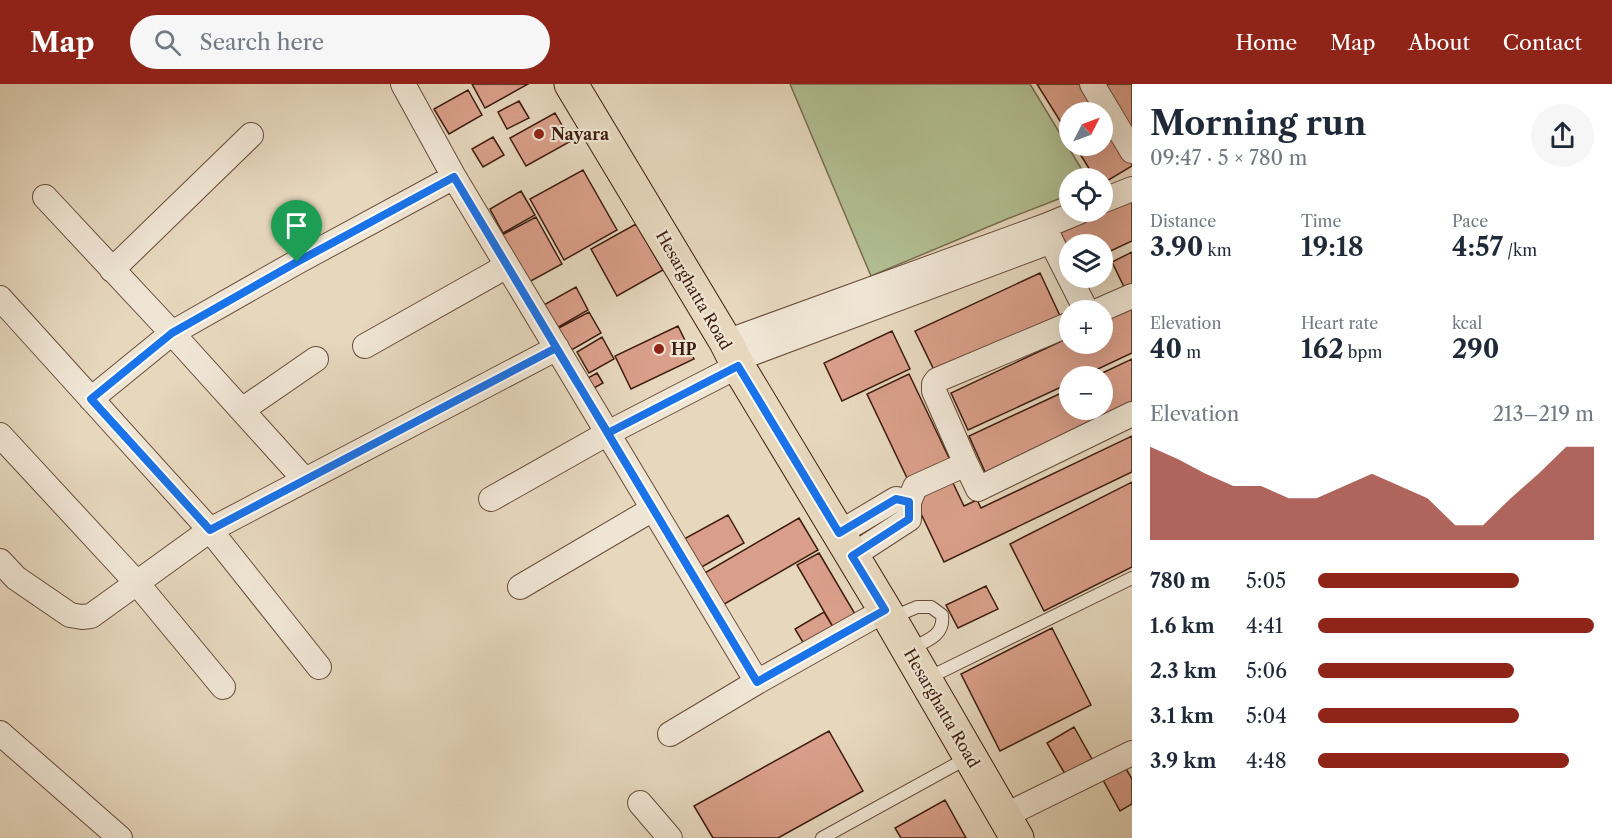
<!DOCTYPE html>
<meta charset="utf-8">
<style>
:root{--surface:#fff;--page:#f6f6f7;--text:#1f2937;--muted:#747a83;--accent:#8f2418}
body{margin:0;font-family:"Libre Caslon Text",serif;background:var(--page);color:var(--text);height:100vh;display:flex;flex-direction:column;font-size:22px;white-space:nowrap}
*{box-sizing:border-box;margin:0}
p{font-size:20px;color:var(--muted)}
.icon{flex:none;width:33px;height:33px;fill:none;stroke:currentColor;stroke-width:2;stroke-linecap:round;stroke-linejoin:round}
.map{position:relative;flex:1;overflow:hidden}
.drawer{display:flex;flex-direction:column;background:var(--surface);width:480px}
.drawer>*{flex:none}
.needle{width:39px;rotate:48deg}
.fabs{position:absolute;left:1059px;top:18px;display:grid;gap:12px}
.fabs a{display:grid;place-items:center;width:54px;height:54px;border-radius:50%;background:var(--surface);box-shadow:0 6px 24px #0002;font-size:30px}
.pin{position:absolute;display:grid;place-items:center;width:51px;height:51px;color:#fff;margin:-62px -26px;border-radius:50% 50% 50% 0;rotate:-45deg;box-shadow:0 0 6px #0007}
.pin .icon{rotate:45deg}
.round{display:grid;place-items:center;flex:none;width:63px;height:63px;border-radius:32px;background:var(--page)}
.headline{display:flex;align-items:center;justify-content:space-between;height:102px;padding:0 18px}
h1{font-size:33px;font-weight:800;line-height:45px}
.figures{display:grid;grid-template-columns:repeat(3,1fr);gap:9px;height:102px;padding:6px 18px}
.figures div{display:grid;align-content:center}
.figures b{font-size:26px;font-weight:800}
.figures small{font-size:16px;font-weight:400}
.figures p{font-size:16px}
.chart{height:168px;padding:12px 18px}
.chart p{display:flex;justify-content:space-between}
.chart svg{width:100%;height:108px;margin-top:6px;fill:var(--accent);opacity:.7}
ul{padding:0 18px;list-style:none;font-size:20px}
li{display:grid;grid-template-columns:96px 72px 1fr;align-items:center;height:45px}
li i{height:15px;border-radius:8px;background:var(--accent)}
header{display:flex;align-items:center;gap:36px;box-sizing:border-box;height:84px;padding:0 30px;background:var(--accent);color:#fff}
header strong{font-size:28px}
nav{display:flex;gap:33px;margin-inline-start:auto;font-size:21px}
.search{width:420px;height:54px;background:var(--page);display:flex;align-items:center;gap:15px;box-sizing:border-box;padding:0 21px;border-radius:33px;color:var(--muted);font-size:22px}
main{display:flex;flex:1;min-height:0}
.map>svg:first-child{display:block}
.green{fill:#b2bf93;stroke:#786e50;stroke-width:1.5}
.building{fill:#da9f8a;stroke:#3e1c0e;stroke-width:1.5}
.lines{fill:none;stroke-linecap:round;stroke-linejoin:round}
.lane-casing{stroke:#684b3a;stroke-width:14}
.street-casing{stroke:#684b3a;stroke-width:26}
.primary-casing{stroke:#3e1c0e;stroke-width:35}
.lane{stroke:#efe5d4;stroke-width:12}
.street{stroke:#efe5d4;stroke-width:24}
.primary{stroke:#e6d7bd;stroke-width:33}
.route-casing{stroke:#fff;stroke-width:12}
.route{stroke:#1a73e8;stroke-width:8}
.poi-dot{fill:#8f2418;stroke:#efe5d4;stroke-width:2}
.labels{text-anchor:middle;stroke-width:4.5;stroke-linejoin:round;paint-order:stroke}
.poi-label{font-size:16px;font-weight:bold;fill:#3e1c0e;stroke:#efe5d4;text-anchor:start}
.street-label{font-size:16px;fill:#3e1c0e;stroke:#efe5d4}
</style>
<header>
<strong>Map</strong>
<div class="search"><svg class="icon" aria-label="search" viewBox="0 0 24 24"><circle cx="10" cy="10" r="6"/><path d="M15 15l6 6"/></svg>Search here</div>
<nav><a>Home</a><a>Map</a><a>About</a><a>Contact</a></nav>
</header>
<main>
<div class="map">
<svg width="1132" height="754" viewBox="0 0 1132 754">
<rect width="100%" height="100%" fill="#e6d7bd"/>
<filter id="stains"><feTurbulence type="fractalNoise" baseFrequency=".00333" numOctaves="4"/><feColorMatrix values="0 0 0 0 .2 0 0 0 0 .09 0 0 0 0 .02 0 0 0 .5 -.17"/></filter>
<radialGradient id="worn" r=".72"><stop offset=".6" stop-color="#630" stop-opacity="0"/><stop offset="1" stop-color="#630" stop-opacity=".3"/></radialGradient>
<path class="green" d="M790,0H1030L1087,94H1070L1069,111L1007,135L871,192Z"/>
<path class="building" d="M472,0H528L485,24Z
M1037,0H1084L1102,28H1070V53Z
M1102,0H1132V48Z
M468,6L482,31L449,50L434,25Z
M519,17L529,34L507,45L498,28Z
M555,29L571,57L526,82L510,54Z
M1102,29L1132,77V82L1102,100V94H1095L1075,62H1102Z
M493,53L504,71L483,83L472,65Z
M583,86L617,146L564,176L530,115Z
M521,107L535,131L503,149L490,125Z
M1132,114V157L1102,171V160H1070V167L1060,148Z
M536,133L562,180L529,198L502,151Z
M636,140L663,186L617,212L591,165Z
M1132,168V205L1126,207L1112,178Z
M1040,189L1061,234L937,292L915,247Z
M576,203L588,226L555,245L542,222Z
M1132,223V269L1083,292H1070V299L968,346L951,309L1070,253V260H1102V237Z
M589,228L601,249L568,268L555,246Z
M678,242L694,275L631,305L615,272Z
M892,247L910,285L842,317L824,279Z
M602,253L614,275L589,289L577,268Z
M1132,275V321L986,390L969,352L1070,305V326H1102V292H1096Z
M597,289L603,299L594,304L588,294Z
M909,290L950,376L908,396L867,310Z
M1132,352V388L944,478L914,415L952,397L964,422L977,416L981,424Z
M1132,398V483L1044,527L1010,460Z
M728,431L744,459L700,484L684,455Z
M799,434L818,466L721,522L703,490Z
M819,469L855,530L833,543L797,481Z
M986,502L998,525L958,544L946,521Z
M824,528L833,543L804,560L795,545Z
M1052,544L1091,621L1000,667L961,590Z
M1074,643L1092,675L1065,690L1047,659Z
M829,647L863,707L778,754H713L694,722Z
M1125,683L1132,695V720L1120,727L1103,696Z
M945,716L966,754H901L895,744Z"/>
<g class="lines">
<g class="lane-casing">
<path id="lane" d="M891,534L917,523H931L942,531C945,552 926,557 910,565
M926,595L1132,494
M822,754L969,673"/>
</g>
<g class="street-casing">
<path id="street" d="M403,0L454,93L757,598
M1092,0L1132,67
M45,113L172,249L304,395
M1102,117L1132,105
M1045,142L1051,157L1086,226
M112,186L251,51
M0,214L210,446L319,583
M1100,226L1132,212
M726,258L1045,142L1079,128
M365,262L507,182
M734,276L1041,161
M91,315L172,249L297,178L454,93
M242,326L316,275
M0,351L136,498L223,603
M966,380L978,405L1132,330
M491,415L608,349L738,282
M839,449L896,415L909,418
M852,472L909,435V418L915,403L966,380L934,307V300L937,296L1070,240
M0,477L16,494L70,531L82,533L91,532L210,446L557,264
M520,503L653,425
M0,649L120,754
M670,650L757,598L885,526
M640,719L670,754
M1004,732L1132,669"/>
</g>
<g class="primary-casing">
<path id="primary" d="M571,0L726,258L738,282L885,526L1017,754"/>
</g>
<use href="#lane" class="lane"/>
<use href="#street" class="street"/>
<use href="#primary" class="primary"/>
</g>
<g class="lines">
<g class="route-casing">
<path id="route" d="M297,178L172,249L91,315L210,446L556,264L608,349L738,282L839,449L896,415L909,418V435L852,472L885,526L757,598L454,93L297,178"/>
</g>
<use href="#route" class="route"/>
</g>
<g class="poi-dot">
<circle cx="539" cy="50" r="6"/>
<circle cx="659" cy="265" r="6"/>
</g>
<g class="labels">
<g class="poi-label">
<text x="551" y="56">Nayara</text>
<text x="671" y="271">HP</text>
</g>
<g class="street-label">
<text transform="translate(694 206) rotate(60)" y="6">Hesarghatta Road</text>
<text transform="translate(942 624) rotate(60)" y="6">Hesarghatta Road</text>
</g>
</g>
<rect width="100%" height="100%" filter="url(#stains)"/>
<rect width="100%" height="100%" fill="url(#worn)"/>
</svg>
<div class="fabs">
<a><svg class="needle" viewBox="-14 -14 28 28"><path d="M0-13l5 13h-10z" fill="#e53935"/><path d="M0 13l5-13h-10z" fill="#747a83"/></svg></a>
<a><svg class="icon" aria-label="locate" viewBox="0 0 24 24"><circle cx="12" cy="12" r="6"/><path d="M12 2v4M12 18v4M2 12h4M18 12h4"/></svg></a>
<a><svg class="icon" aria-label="layers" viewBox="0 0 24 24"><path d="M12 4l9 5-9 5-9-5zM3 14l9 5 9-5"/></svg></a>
<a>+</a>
<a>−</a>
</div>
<div class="pin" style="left:297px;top:178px;background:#1e9e55"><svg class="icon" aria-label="arrive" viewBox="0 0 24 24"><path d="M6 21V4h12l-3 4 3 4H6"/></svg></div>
</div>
<section class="drawer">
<div class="headline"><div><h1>Morning run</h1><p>09:47 · 5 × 780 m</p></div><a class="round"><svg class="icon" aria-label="share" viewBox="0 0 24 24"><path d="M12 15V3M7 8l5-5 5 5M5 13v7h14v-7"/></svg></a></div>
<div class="figures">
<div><p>Distance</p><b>3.90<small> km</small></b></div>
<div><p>Time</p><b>19:18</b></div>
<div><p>Pace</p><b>4:57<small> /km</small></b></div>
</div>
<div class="figures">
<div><p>Elevation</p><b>40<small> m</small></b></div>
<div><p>Heart rate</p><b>162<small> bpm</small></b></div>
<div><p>kcal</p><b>290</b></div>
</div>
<div class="chart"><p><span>Elevation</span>213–219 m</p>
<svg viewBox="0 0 160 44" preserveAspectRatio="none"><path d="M0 44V6L10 11L20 17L30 22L40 22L50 27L60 27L70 22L80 17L90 22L100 27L110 38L120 38L130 27L140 17L150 6L160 6V44z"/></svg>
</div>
<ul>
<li><b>780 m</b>5:05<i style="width:73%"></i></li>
<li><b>1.6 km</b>4:41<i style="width:100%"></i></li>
<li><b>2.3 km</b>5:06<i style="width:71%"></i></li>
<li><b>3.1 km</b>5:04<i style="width:73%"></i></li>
<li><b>3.9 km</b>4:48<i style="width:91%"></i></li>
</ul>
</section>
</main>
